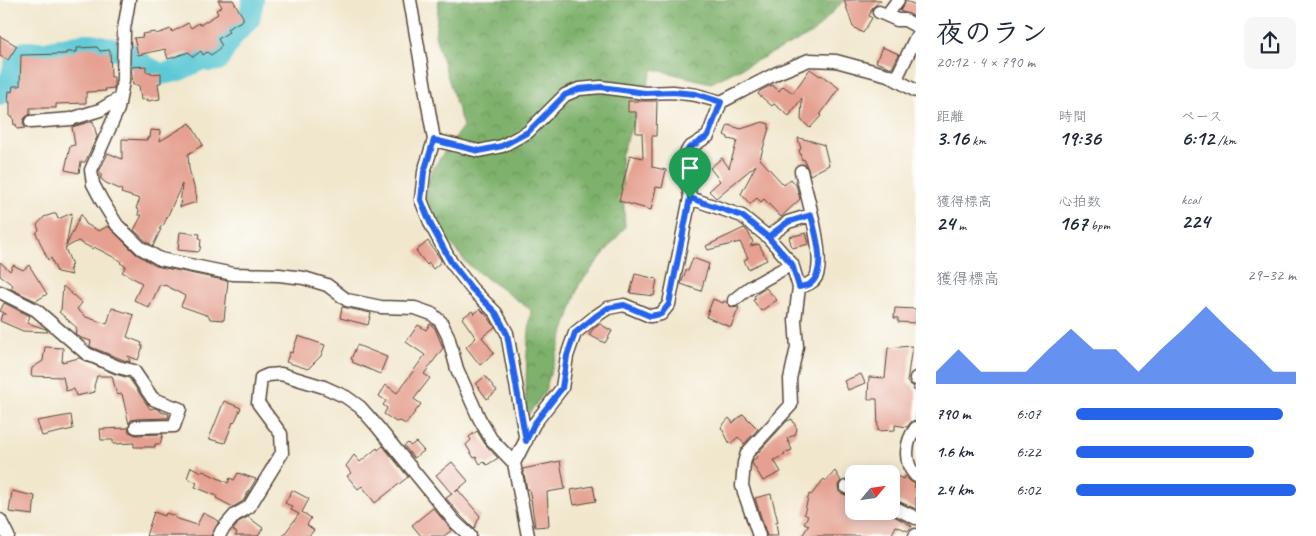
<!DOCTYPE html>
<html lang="ja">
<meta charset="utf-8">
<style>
:root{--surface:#fff;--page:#f6f6f7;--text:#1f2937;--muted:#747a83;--accent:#2563eb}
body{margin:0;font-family:Caveat,"Klee One",sans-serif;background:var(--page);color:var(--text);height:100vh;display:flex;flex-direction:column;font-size:19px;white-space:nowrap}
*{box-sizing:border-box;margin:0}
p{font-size:16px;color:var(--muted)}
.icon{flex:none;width:28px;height:28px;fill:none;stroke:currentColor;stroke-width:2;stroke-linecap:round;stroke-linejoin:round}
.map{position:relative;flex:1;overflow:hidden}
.drawer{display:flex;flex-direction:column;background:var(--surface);width:400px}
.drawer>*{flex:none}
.needle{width:32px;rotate:61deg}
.fabs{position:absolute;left:845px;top:465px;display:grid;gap:10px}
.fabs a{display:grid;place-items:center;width:55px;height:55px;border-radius:10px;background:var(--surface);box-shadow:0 2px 12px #0003;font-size:25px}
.pin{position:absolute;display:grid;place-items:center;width:42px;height:42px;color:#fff;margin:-51px -21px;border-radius:50% 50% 50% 0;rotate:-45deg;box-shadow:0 0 5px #0007}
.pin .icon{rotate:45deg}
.round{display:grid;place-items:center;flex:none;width:52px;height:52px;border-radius:10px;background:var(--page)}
.headline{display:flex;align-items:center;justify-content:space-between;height:85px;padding:0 20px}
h1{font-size:28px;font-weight:700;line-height:38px}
.figures{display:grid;grid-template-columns:repeat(3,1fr);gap:8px;height:85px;padding:5px 20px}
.figures div{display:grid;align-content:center}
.figures b{font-size:21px;font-weight:700}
.figures small{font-size:14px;font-weight:400}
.figures p{font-size:14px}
.chart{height:140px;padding:10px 20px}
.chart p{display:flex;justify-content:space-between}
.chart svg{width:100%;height:90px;margin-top:5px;fill:var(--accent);opacity:.7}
ul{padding:0 20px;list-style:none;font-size:16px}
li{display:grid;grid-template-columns:80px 60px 1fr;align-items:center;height:38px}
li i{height:12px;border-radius:6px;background:var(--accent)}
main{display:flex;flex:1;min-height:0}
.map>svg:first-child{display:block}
.forest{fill:url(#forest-crowns);stroke:#5c6e45}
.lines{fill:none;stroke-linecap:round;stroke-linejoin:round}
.river{stroke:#5dc9d5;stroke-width:22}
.building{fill:#e5a091}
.minor-casing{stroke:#564638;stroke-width:15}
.minor{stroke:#fff;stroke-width:12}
.route-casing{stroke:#fff;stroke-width:10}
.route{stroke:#2563eb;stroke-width:6}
</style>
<main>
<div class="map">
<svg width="916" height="536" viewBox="0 0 916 536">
<defs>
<pattern id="forest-crowns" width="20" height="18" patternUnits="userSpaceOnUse" patternTransform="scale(1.25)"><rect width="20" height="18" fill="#7eb16c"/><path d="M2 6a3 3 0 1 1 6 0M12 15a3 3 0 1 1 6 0" fill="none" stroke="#689058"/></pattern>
</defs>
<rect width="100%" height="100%" fill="#fdfcf7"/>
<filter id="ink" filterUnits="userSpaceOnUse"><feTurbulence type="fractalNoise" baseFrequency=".02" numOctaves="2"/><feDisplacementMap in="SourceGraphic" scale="10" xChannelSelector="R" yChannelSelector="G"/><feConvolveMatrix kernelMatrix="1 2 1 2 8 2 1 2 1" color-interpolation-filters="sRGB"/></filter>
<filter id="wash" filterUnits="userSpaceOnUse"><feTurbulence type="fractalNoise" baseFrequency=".0096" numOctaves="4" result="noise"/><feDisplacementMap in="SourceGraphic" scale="20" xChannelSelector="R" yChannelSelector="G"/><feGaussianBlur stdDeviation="1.12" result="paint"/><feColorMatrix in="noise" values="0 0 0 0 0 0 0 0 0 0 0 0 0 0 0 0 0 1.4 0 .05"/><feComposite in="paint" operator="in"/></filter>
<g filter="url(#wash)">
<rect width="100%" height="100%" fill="#f1e7cd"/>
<path class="forest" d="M439,0H844L813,33L711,83L653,69L621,156L625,227L579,285L544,393L525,419L527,353L531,310L468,265L423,208L431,171L463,126L435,36Z"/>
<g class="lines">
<path class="river" d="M0,94L9,84L17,57L25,52H45L83,44H92L129,53L145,66L161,74L177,71L202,59L210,61L218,60L232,37L249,19L253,0"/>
</g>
<g id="blocks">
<path class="building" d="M218,0H233L243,17V20L227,29L229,32L218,39L222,46L219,48L220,49L211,55L207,52L203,55L201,51L193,57L189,52L168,59L165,49L138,55L134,38L143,37L142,34L155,32L156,34L171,29L172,32L188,23L191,28L199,23L200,25L218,14L216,10L222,7Z
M844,0H881L872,8L869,16L872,18L863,33L853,27Z
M906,1L916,5V17L900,11Z
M0,36L17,46L8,60L0,56Z
M97,47L100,51L110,50L111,77H114V88L105,89L106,91L86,92V103L56,104V108H30V114L24,119L23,123L25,128L17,129L16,124L14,125L13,117H10V102H8L9,91L12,92L13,86H20L21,55L66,54V52H77V48Z
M882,47L899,54L892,68L876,62Z
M146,66V72H151L152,74L161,73V83H158L160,99L148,101V99L141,100L139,85H133L131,67Z
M810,69L820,76L821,75L839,88L820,115L821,116L810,128L801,120L802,98L789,116L774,104L772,106L758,94L760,91L772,85L779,91L783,86L793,93Z
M628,101H657L656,136H652V167L666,170L662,188L656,187L651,210L619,201L630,155L643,158L642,133H636V112H628Z
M93,121L97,137L85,162H81L79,173L65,170L70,146L75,145L72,127Z
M763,122L769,124V128L760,159L784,185L791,179L796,185L800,199L781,217L764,199L761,202L757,198L750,204L741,194L756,165L716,198L709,191L720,181L710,168L722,158L729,168L737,141L728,139V137L724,135L728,125L741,129Z
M190,123L203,145L188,154L189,169L197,198L196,199L197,202L180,207L182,184L164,224L159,229H161L153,246L146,241L134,230L142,215H138L139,210L136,208L140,199L121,193L122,190L106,183L101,179V174L99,172L108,153L122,159V139L147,140V138H150L151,130L161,131L160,141Z
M798,138L812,141L824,145L829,165L810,175L804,159L802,160L799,150L801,149Z
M72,213L66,246L81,214L86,224L99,231L108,226L136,254L156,266L228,281L224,320L210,319L209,316L181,306L185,296L165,285L164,286L160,284L149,308L134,300L142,283L122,272L126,266L120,263L121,261L94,247L93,249L78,241L65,248L72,265L70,266L71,269H69L72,275L57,272L51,258L48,260L36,233L39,230L37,225L44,217L53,214H56L58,219Z
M744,228L748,232L753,242L750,246L759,244L767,260L748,269L744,260L748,258L740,242L708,250L706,246Z
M180,232L200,234L199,238H201L200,250L198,252L178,250Z
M806,233L809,244L792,248L789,237Z
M428,241L441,260V262L433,269L429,263L427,265L416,251Z
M693,258L709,264L701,291L681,284L686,270L688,271Z
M0,262L10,271L13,265L23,270L29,265L47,294L36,301L11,289L13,285L0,276Z
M635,274L657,279L654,296L630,293Z
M63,286L82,303L77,309L86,317L107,324L112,308L134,315L127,337L142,343L141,346H143L138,360L128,356L130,362L121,359L91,347L90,346L91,341L81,338L75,333L77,328L59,312L61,310Z
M766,288L777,300L761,311L753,300L756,299L754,296Z
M713,299L723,303L724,301L726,302L732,308L739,307L731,327L706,317Z
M4,303L30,316L27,323L46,329L48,332L23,331L0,321L2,314H6L0,311Z
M342,307L371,313L368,325L340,318Z
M895,308L916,309V323L898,322V318H894Z
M480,309L489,318L495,327L482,337L494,353L480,365L466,347L476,338L462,318L472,311L474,314Z
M430,324L435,328L443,348L424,374L430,378L414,399L421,404L406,424L400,421L396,422L384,414L387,408L383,405L386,401L379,396L386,385L397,393L425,355L406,342L418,325L426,330Z
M600,324L612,331L605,343L589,335L593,329Z
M298,336L325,345L321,356L308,369L286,362L290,352L292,353Z
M357,345L387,357L380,374L352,362L353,360L351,359Z
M912,346L907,382L914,387L913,390H916V420L912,421L907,427L895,425V430L878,431L877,399H868L869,377L885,378L888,348Z
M45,347L63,348L62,362L79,358L115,374L129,378L150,409L154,408L160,410L161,412L169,414L168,418L136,419L131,420L129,424L122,394L117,395L112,376H97L94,386L95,392L76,396L74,389L66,391L63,377L31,376L32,368L43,361Z
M861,374L865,383L848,390L844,381Z
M485,376L497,391L487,399L476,384Z
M224,401L241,408L234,423L233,422L225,443L209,439Z
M743,414L758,429L744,444L738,437L730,444L721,427L729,418L733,423Z
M71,415L73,429L42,436L37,421Z
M792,419L797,429L795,435L787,438L792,450L784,453L785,455L774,460L781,472L763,481L752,463L753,460L758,457L756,455L787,421Z
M128,428L129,432L136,435L163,434L160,444H155V447H134V443L113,444V440H101L100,429Z
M477,431L485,444L498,458L487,465L484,462L480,464L476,457L474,458L466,445L471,440L469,437Z
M416,442L424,451L414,458L404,446L408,443L410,446Z
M383,446L408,477L375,503L362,486L358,489L347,476L351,473L346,466L354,455L360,462L377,448L378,450Z
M560,461L565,489L547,492L549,526L535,527L531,499L529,489H527L523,469Z
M452,462L468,481L455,492L458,490L480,516L474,529L461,516L446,498L452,494L436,475Z
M191,467L202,472L203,471L228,483L230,478L234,480L238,473L256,479L243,501L233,507L216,498L217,496L195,487L197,483L187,478Z
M835,471L841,481L838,485L839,492L854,499V511H885L912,526L908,531L896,526L891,536H802L809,525L804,523L808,516L804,514L809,494L811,495L824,479L826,481Z
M891,473L903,479L905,476L910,481L915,484L914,487L916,488V509L891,498Z
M593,486L596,501L574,505L571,490Z
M292,490L309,499L302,512L311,518L307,525L314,530L309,536H283L299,514L291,510L293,507L285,503Z
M12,491L35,496L33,515L9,512Z
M771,494L778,522H776L778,536H767L755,498Z
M433,508L452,530L444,536H421L412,525Z
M154,512L165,516L166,513L175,516V518L197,525L203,513L219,521L211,536H146Z
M248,517L263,528L258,536H235L237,533L233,530L240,521Z"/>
</g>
</g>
<g filter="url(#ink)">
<use href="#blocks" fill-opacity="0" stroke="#564638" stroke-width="1"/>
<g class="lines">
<g class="minor-casing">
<path id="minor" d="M129,0L124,29L123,81L118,109L91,170L93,184L102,201L117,225L141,248L160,259L233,274L279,275L304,278L327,285L347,300L381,307L415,308L432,314L441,322L448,336L457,369L479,418L491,439L514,463L528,536
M410,0L434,140L424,172L421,200L432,227L451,262L472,289L496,313L507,333L526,441
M879,12L897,20H905L916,26
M887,15L898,0
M896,79L916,37
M31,122L71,119L100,110L120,98
M434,140L479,151L502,146L528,132L565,95L579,89L601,87L645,93L673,92L696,95L721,102
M690,198L742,216L768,237L792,264L799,287L795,320L797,347L790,379L791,405L747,453L744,463L742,486L759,536
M768,237L788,222L811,215
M799,287C806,285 814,283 817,275C824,251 807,196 801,171
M0,292L36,310L87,354L118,367L134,371L153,399L180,409L174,426L136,427
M734,300L749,288L792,264
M916,378V379
M916,428C905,442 903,463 916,476
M514,463L534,424L562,388L567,356L575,333L596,316L608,308L624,305L650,316L661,314L669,304L690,198L689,190L679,166L689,148L708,136L721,102L777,73L809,60L836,61L888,75L916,91
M846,487L854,490
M891,506L916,518
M0,520L8,536
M219,536L222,530L235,515L249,507L282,453L281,434L258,403L261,378L268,375L281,374L324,387L346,397L360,407L376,425L455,522L470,536
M915,536L916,535"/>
</g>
<use href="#minor" class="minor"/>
</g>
</g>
<g class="lines" filter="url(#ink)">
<g class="route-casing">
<path id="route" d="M690,198L669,304L661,314L650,316L624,305L608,308L596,316L575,333L567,356L562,388L534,424L526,441L507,334L496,313L472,289L451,262L432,227L421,200L424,172L434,140L479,151L502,146L528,132L565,95L579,89L601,87L645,93L673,92L696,94L721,102L708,136L689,148L679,166L689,190L690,198L742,216L768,237L792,264L799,287C802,286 807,286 810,284C828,271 815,232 811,215L788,222L768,237L742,216L690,198"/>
</g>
<use href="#route" class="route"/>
</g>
</svg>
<div class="fabs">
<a><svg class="needle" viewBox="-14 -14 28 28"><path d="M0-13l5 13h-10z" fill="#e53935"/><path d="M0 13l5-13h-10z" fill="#747a83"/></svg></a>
</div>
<div class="pin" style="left:690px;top:198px;background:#1e9e55"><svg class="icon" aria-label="arrive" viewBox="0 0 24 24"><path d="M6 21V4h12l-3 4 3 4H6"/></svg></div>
</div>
<section class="drawer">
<div class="headline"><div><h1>夜のラン</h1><p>20:12 · 4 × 790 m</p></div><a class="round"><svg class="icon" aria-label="share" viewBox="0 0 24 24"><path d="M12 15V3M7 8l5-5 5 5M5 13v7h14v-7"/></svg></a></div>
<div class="figures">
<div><p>距離</p><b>3.16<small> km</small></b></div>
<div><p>時間</p><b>19:36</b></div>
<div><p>ペース</p><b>6:12<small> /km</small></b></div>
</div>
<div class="figures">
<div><p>獲得標高</p><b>24<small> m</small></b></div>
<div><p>心拍数</p><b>167<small> bpm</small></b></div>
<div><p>kcal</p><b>224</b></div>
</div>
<div class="chart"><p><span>獲得標高</span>29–32 m</p>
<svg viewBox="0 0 160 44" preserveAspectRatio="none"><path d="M0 44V38L10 27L20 38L30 38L40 38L50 27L60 17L70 27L80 27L90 38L100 27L110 17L120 6L130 17L140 27L150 38L160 38V44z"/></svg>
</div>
<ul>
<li><b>790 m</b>6:07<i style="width:94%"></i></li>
<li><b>1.6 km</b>6:22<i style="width:81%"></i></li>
<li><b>2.4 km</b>6:02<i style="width:100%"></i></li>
</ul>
</section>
</main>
